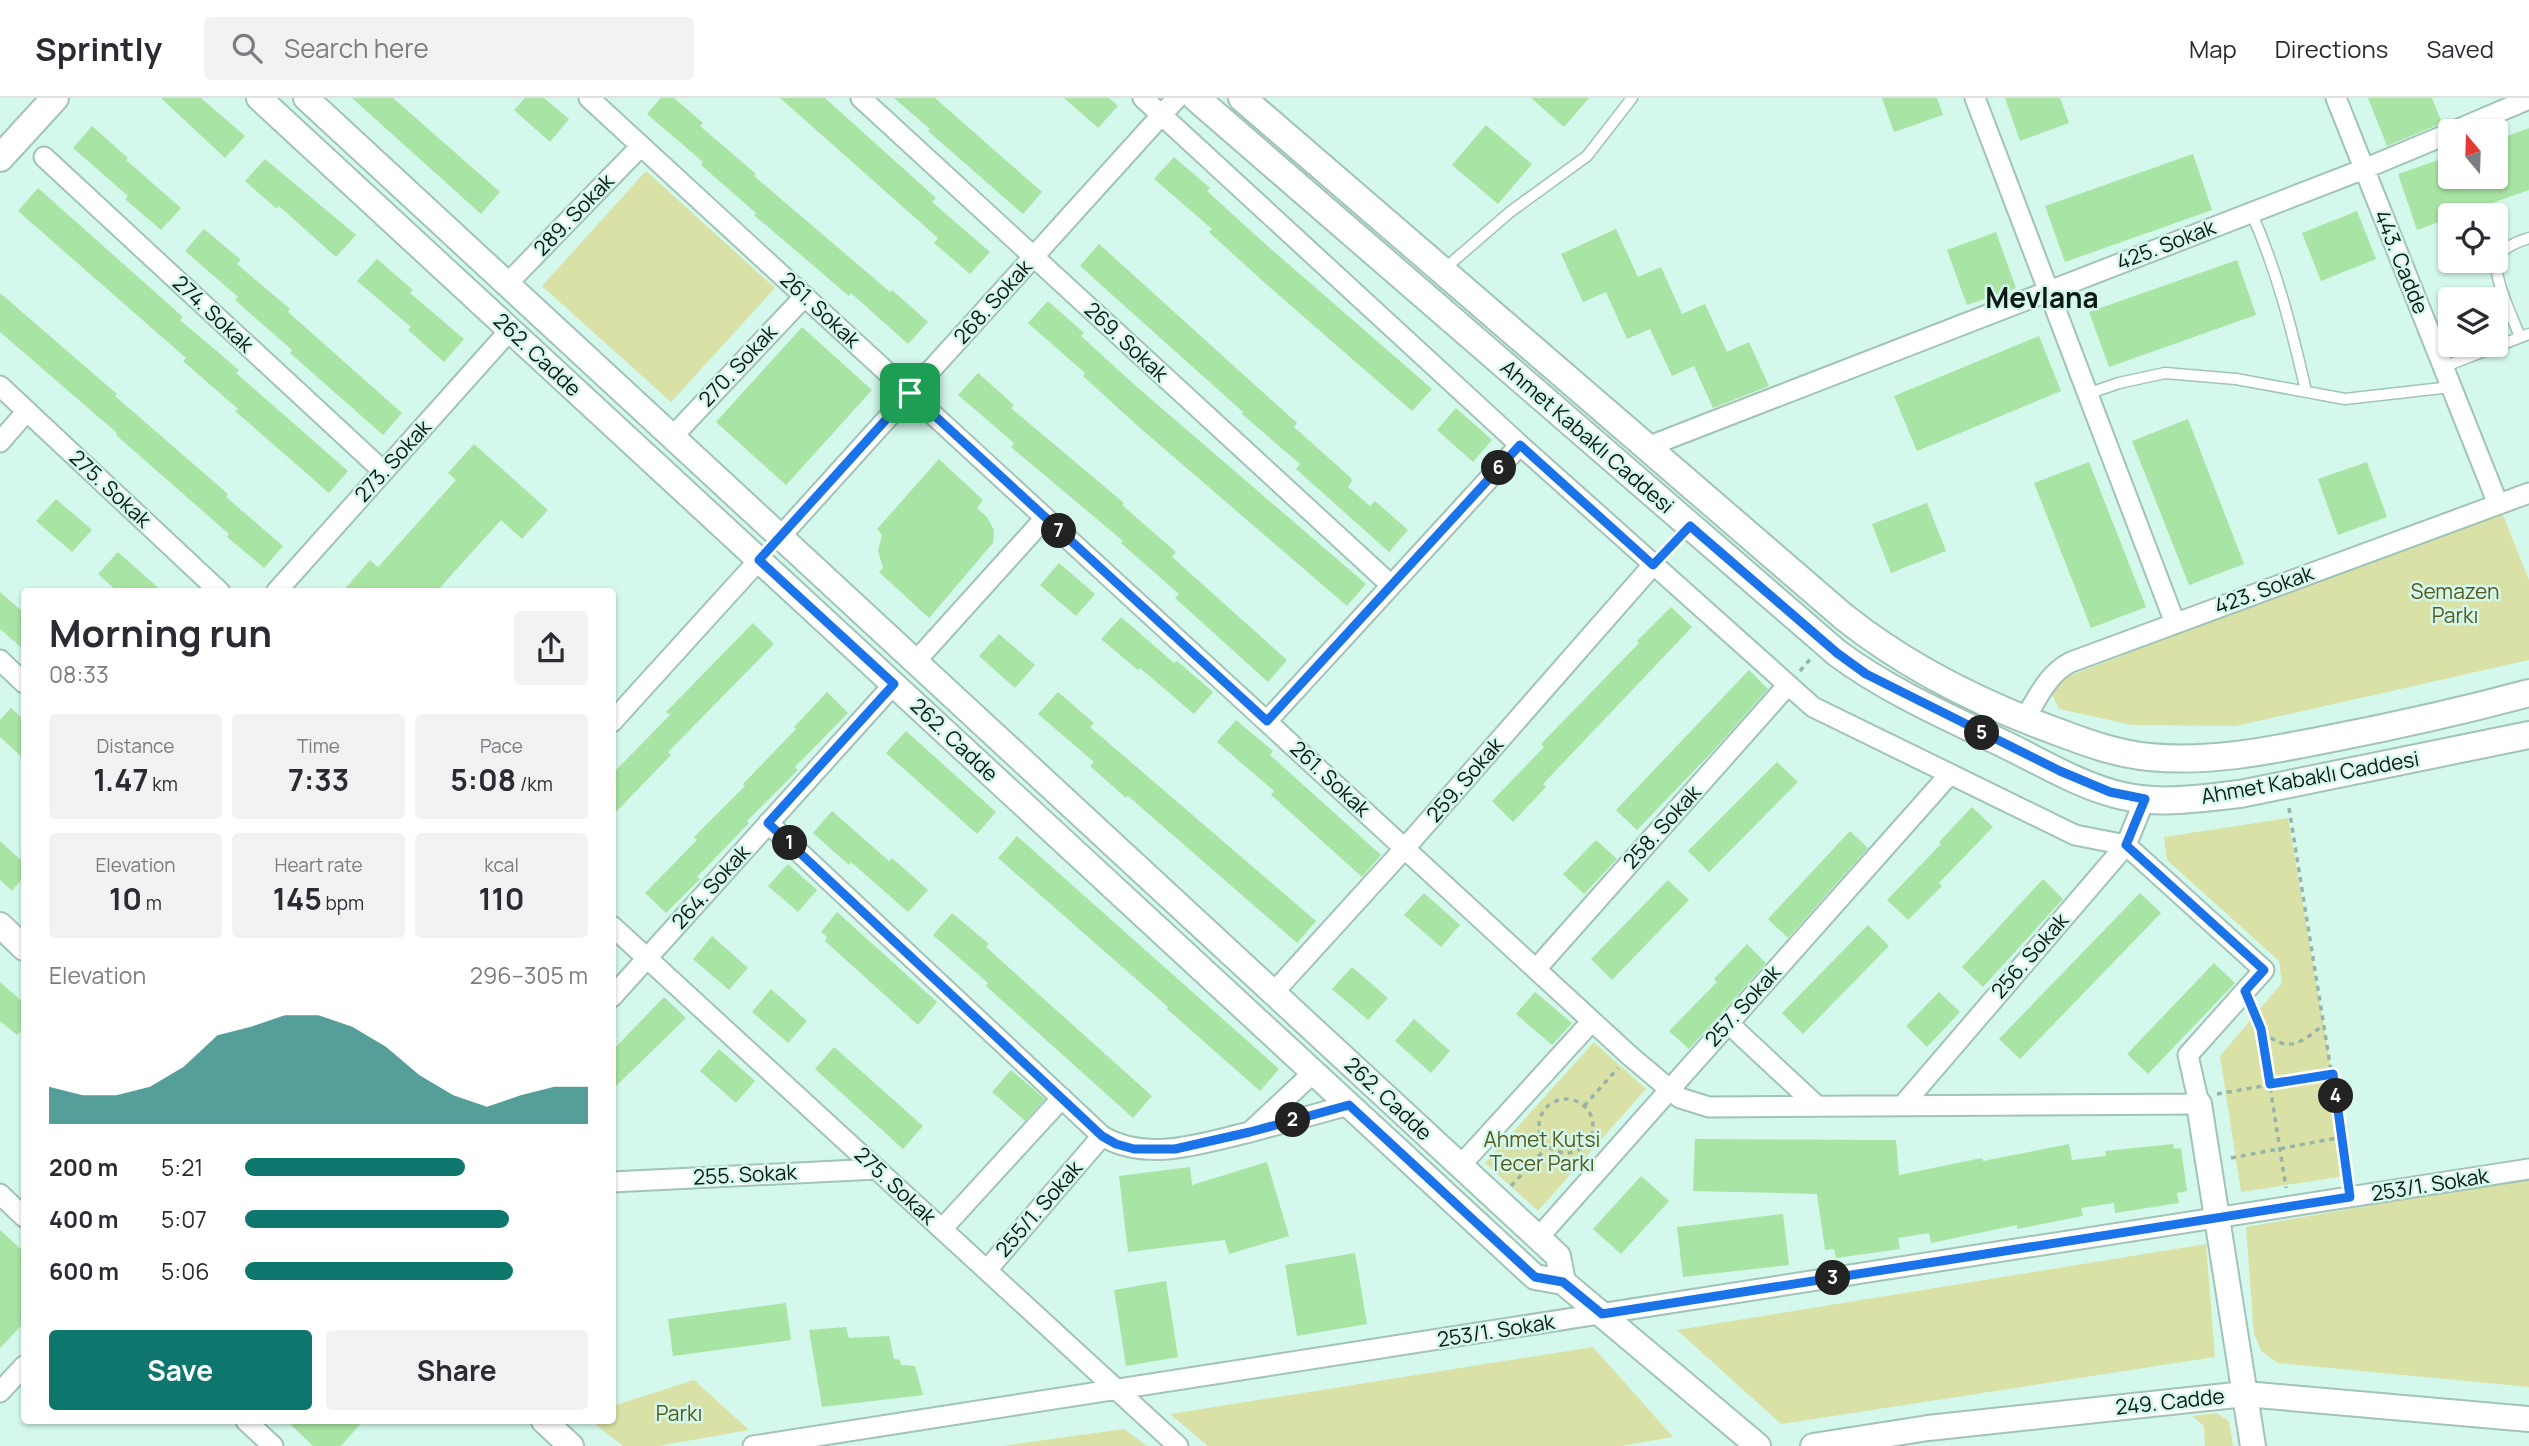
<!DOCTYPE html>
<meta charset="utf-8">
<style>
:root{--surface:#fff;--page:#f2f2f3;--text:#2b2b33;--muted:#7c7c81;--line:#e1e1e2;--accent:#0f766e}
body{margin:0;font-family:Manrope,sans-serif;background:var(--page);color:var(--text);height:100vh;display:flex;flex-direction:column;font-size:26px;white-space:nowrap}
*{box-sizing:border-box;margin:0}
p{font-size:23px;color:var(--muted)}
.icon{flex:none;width:38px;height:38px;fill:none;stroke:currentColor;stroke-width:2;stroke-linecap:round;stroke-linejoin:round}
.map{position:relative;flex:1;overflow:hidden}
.details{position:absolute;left:21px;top:490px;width:595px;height:836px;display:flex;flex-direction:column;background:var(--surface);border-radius:7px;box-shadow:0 2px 5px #0004}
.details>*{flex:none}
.needle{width:46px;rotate:341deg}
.controls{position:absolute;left:2438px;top:21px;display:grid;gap:14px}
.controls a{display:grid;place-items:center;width:70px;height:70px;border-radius:7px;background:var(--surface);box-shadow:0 2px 5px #0004;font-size:35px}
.pin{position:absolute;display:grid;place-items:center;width:60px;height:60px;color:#fff;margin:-30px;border-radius:14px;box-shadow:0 4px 10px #0006}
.km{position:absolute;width:35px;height:35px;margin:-18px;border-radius:50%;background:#222;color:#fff;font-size:19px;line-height:35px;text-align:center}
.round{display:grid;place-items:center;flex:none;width:74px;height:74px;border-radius:7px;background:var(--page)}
.headline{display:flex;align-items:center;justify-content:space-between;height:119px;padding:0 28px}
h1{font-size:38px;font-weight:700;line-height:52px}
.stats{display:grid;grid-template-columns:repeat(3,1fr);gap:10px;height:119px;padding:7px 28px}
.stats div{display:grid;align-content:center;border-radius:7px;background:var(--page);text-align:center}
.stats b{font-size:30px;font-weight:700}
.stats small{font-size:19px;font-weight:400}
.stats p{font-size:19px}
.chart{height:196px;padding:14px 28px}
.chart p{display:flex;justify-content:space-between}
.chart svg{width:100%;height:126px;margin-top:7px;fill:var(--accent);opacity:.7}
.button{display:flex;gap:14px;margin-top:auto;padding:14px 28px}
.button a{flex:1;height:80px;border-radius:7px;background:var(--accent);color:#fff;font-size:28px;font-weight:700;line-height:80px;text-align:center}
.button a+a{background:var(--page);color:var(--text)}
ul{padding:0 28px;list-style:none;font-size:23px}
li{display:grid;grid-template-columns:112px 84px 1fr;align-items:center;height:52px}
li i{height:18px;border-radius:9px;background:var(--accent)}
header{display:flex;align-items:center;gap:42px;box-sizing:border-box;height:98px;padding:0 35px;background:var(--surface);border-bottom:2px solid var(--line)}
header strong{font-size:33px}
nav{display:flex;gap:38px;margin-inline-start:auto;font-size:24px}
.search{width:490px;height:63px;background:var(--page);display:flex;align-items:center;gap:18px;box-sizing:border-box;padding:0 24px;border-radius:7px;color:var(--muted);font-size:26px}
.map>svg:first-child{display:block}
.green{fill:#dae1a6}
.building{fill:#a8e4a3}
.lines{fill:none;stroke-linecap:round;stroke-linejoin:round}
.service-casing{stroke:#a1c3b8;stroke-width:13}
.minor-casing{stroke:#a1c3b8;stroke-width:23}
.tertiary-casing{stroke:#a1c3b8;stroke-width:28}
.secondary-casing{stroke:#a1c3b8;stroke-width:30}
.path{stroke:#97b4aa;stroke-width:3.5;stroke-dasharray:5 5;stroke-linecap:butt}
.service{stroke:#fff;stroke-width:10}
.minor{stroke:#fff;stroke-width:19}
.tertiary{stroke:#fff;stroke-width:24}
.secondary{stroke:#fff;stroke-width:26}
.route-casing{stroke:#fff;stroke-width:14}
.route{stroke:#1a73e8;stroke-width:9}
.labels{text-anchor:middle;stroke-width:5;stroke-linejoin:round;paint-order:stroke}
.street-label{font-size:21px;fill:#0c1915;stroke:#d4f8eb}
.park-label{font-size:21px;fill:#565b1e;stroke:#d4f8eb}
.district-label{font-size:28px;font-weight:bold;fill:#0c1915;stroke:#d4f8eb}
</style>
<header>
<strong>Sprintly</strong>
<div class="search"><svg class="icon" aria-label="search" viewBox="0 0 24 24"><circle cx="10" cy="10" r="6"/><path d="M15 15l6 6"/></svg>Search here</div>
<nav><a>Map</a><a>Directions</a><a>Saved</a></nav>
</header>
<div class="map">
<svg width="2529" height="1348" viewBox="0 0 2529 1348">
<rect width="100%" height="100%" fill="#d4f8eb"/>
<path class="green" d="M646,73L775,190L671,304L542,188Z
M2501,412L2529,482V562L2236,628L2132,627L2059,611L2052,596L2056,583Z
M2288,720L2331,970L2345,1078L2241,1094L2220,958L2282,885L2279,863L2167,762L2164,739Z
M1594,944L1646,991L1538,1113L1485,1065Z
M2529,1080V1289L2278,1265L2262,1254L2254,1236L2246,1129Z
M2206,1146L2215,1259L1781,1326L1677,1232Z
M1593,1249L1673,1339L1621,1348H1208L1170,1316Z
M694,1282L749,1332L658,1348H623L591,1323H612L613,1308Z
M2216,1315L2229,1323L2233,1348H2205L2204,1328L2192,1318Z
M1124,1331L1147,1348H1002Z"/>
<path class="building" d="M161,0H201L245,38L225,60Z
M352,0H393L500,94L481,116Z
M525,0H544L569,21L550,44L514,12Z
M661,0H674L703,25L700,28L756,76L754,78L890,194L892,192L928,224L908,246L851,195L849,198L754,117L756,115L701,67L703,64L647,16Z
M780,0H825L936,100L932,104L990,154L970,176L934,145L938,140Z
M894,0H935L1042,94L1023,116L928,33L930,31Z
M1064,0H1109L1118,8L1098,30Z
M1531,0H1589L1564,29Z
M1882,0H1937L1943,17L1894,34Z
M2005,0H2060L2069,25L2020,43Z
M2368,0H2432L2442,25L2387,48Z
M1486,27L1532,66L1498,106L1452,67Z
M92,28L128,60L126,62L181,110L161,132L125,101L128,98L73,50Z
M2529,30V92L2458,117H2450V120L2417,132L2398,76L2450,58V79H2496V42Z
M2193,56L2212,112L2065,164L2045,108Z
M1174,59L1210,90L1207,93L1263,144L1432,291L1412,313L1266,186L1209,134L1212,131L1154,81Z
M265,61L356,137L336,159L279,108L277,111L245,83Z
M38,90L183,219L180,222L239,272L236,275L348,373L329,395L235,313L238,311L183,263L186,260L18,113Z
M2357,113L2376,161L2321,183L2302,135Z
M204,131L241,162L237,166L290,211L288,214L402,315L383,337L290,255L292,252L235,202L238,199L185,153Z
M1616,131L1638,179L1661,169L1682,216L1705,206L1727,254L1749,244L1769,288L1713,310L1694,268L1672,278L1650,231L1627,241L1606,194L1583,204L1561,156Z
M1996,134L2016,190L1967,207L1947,152Z
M1099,146L1297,325L1294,329L1351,380L1352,383L1348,389L1370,408L1375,403L1408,432L1389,454L1296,371L1300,366L1242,316L1243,314L1080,168Z
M377,161L413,192L410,195L464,241L444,264L408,232L411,229L357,183Z
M2237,162L2256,217L2109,269L2089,214Z
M0,195L117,296L115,298L228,396L226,399L283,448L264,470L227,439L229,436L116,337L117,335L0,234Z
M1048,203L1084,235L1081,238L1137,289L1366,486L1347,508L1140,330L1083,278L1085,275L1028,225Z
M802,229L872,292L786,387L716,324Z
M2039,238L2061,293L1917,353L1894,298Z
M978,275L1014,307L1011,310L1124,405L1122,407L1176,454L1172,459L1287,562L1268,584L1175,500L1179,496L1121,445L1123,443L1011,349L1014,345L958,297Z
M1456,310L1492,342L1473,364L1437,332Z
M2188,321L2244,466L2189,487L2132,343Z
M474,346L548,412L522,441L501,422L436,494H342L370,462L378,469L456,382L448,375Z
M939,361L983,402L977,410L987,419L994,432L993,445L929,520L879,474L883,470L878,453L882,437L877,431Z
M2089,364L2146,509L2091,530L2034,385Z
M2367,364L2387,419L2338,437L2318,381Z
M56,401L92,432L72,454L36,423Z
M1927,405L1946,453L1891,475L1872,426Z
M118,454L163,494H118L98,476Z
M1059,465L1095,496L1076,518L1040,487Z
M0,494L24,515V552L0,531Z
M1671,509L1692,529L1543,686L1546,689L1513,724L1492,703L1544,649L1541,646L1639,545L1637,543Z
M1121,519L1174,565L1177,563L1213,594L1194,616L1140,570L1138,572L1101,541Z
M753,525L774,546L668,654L671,657L612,718V676L670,617L666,614Z
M999,536L1035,567L1015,590L979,558Z
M1749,572L1768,591L1713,653L1637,732L1616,712Z
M827,594L848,615L795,669L798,672L747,723L749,725L697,779L700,781L666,815L645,795L697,742L694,739L745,688L743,686L796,631L794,629Z
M1058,594L1094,625L1090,629L1316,823L1297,845L1128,698L1126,700L1090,668L1094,664L1038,616Z
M11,610L24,622V661L0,639V622Z
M1236,622L1273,653L1270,657L1381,757L1362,779L1271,697L1274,693L1217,644Z
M906,633L996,714L977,736L886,655Z
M1777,664L1798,684L1709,774L1688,753Z
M1972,709L1993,729L1939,785L1942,788L1908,822L1887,802L1941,746L1939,744Z
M832,713L889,763L892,760L928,792L908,814L851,764L849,767L813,735Z
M1850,733L1868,750L1788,840L1768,821Z
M1017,738L1279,971L1260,993L1167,911L1168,909L998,760Z
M1596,742L1617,761L1584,796L1563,776Z
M0,743L24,765V778L12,793L0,782Z
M788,766L817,792L798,814L768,788Z
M2043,781L2063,801L1983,889L1962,869Z
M1668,782L1689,802L1612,882L1591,861Z
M1424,795L1460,827L1441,849L1404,817Z
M2140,795L2161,815L2020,961L1999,941Z
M837,814L937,904L918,927L825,843L827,839L821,834Z
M952,815L989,846L986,849L1152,998L1133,1020L986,888L988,885L933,837Z
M1868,827L1889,848L1803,936L1782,915Z
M712,838L748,870L729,892L693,861Z
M1747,846L1766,865L1689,951L1669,933L1717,884L1714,881Z
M2214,865L2235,885L2148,976L2127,956Z
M1352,869L1388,900L1368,922L1332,891Z
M0,884L24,905V929L17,937L0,923Z
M771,891L807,923L788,945L752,914Z
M1535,894L1572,925L1552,947L1516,916Z
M1939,894L1960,914L1927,949L1906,928Z
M664,899L686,920L612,992V953Z
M1414,921L1450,953L1431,975L1395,943Z
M834,949L923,1028L903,1051L815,971Z
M719,951L755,983L736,1005L700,973Z
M1011,972L1045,1001L1025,1023L992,994Z
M1695,1041L1896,1042L1899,1077L1982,1060L1983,1063L2069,1046L2072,1062L2106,1058L2105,1053L2173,1046L2174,1051L2181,1050L2187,1093L2177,1095L2179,1105L2115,1115L2114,1105L2081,1110L2083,1118L2017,1131V1127L1931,1145L1929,1135L1898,1140L1900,1151L1836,1160L1834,1151L1825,1152L1817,1096L1693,1093Z
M1267,1064L1289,1138L1229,1156L1225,1142L1128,1154L1119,1078L1190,1069L1192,1087Z
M1641,1078L1669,1103L1621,1156L1593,1131Z
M1783,1116L1789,1167L1683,1179L1677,1129Z
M0,1132L24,1154V1225L0,1250Z
M1355,1155L1367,1226L1297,1238L1285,1167Z
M1166,1183L1178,1259L1126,1268L1114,1192Z
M786,1205L791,1242L673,1258L668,1221Z
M846,1229L849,1240L889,1238L894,1261L900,1262L901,1267L915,1268L923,1297L822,1309L809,1232Z
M287,1323H363L341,1348H313Z"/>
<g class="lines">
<g class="service-casing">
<path id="service" d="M2251,114C2277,172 2292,232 2306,293
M1443,172L1510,114L1587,58L1632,0
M2520,239C2514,222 2491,177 2498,161C2503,148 2518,144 2529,140
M2443,269L2529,236
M2087,296L2119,285L2165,275L2236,281L2345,301L2451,289"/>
</g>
<g class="minor-casing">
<path id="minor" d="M589,0L1629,957L1680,1000L1709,1009L2199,1006L2188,957L2264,872L2126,747L2075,737L1813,609L1520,347L1143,0
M861,0L1391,487
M1975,0L2175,525
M2336,0L2498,406
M2454,33L2529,1
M44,59L383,373
M507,186L641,48
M0,288L220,494
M672,339L805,198
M0,344L27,313
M1647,349L2364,71L2450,35
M780,439L1177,0
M276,494L510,232
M0,562L24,585
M915,564L1045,420
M2024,622C2037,601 2048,575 2071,564L2529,395
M1267,623L1520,347
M612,624L759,462
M768,725L1102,1038
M612,828L1178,1348
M1536,871L1787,588
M1273,895L1405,750L1653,467
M612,899L894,586
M1728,925L1817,1008
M1314,974L1250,1034L1349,1007
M1903,1007L2126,747L2145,701
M1460,1068L1592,923
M612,1084L877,1071
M0,1096L24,1119
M942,1131L1062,1000
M1538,1140L1949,677
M987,1172L1102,1038C1148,1065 1202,1045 1250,1034
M0,1294L24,1268
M246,1323L273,1348
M753,1348L2529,1071"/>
</g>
<g class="tertiary-casing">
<path id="tertiary" d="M259,0L1535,1179L1563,1184L1758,1348
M306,0L1558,1158L1563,1184
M0,827L24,850
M2199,1006L2253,1348
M544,1323L571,1348
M1813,1348L1928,1330L2245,1296L2529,1321"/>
</g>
<g class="secondary-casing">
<path id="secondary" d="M1196,0L1837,555C1888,593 1948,619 2006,647C2043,665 2082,689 2123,698C2161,707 2202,700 2240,696L2529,637
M1242,0L1844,519C1908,570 1981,606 2058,634C2087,645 2117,656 2149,659C2210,665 2268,653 2328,641C2395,628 2462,613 2529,595
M0,60L55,0"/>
</g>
<path class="path" d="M1800,573L1811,560
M2289,710L2348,1079
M2253,912L2261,931L2286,1090
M2263,933C2287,956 2300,946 2323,927
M2217,996L2333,976
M1539 1028a27 27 0 1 1 54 0a27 27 0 1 1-54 0Z
M1584,1008L1618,970
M2231,1060L2342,1039
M1511,1088L1548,1048"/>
<use href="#service" class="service"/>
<use href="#minor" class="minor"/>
<use href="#tertiary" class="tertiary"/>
<use href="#secondary" class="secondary"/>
</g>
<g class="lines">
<g class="route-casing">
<path id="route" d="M910,295L1267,623L1520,347L1653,467L1690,428L1837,555L1866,576L2060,673L2110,694L2145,701L2126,747L2264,872L2245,893L2261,931L2270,986L2333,976L2350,1099L1602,1216L1563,1184L1535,1179L1349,1007L1250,1034L1175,1051H1134L1116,1046L1102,1038L768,725L894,586L759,462Z"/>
</g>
<use href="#route" class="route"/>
</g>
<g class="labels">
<g class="street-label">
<text transform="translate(574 117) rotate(-46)" y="7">289. Sokak</text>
<text transform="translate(2166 147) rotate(-21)" y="7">425. Sokak</text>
<text transform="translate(2401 164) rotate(68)" y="7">443. Cadde</text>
<text transform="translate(993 204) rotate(-48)" y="7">268. Sokak</text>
<text transform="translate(820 212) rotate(43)" y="7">261. Sokak</text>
<text transform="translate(213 216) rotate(43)" y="7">274. Sokak</text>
<text transform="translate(1126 244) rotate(43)" y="7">269. Sokak</text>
<text transform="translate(537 257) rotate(43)" y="7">262. Cadde</text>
<text transform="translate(738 268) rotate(-47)" y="7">270. Sokak</text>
<text transform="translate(1587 339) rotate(41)" y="7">Ahmet Kabaklı Caddesi</text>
<text transform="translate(393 363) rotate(-48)" y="7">273. Sokak</text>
<text transform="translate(110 391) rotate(43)" y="7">275. Sokak</text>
<text transform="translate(2264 492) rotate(-20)" y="7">423. Sokak</text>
<text transform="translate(954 642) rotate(43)" y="7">262. Cadde</text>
<text transform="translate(2310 680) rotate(-10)" y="7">Ahmet Kabaklı Caddesi</text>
<text transform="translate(1330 681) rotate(43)" y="7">261. Sokak</text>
<text transform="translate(1465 682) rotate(-49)" y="7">259. Sokak</text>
<text transform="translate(1662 729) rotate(-48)" y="7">258. Sokak</text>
<text transform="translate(711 789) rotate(-48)" y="7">264. Sokak</text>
<text transform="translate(2030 858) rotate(-49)" y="7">256. Sokak</text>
<text transform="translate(1743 908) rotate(-48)" y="7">257. Sokak</text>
<text transform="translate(1388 1001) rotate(43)" y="7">262. Cadde</text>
<text transform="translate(745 1077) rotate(-3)" y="7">255. Sokak</text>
<text transform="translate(2430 1087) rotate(-9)" y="7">253/1. Sokak</text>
<text transform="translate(895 1088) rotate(43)" y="7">275. Sokak</text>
<text transform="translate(1039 1111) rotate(-49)" y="7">255/1. Sokak</text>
<text transform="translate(1496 1233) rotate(-9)" y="7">253/1. Sokak</text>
<text transform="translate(2170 1304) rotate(-6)" y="7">249. Cadde</text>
</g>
<g class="park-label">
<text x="2455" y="501">Semazen<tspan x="2455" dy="24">Parkı</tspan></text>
<text x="1542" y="1049">Ahmet Kutsi<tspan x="1542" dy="24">Tecer Parkı</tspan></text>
<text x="679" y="1323">Parkı</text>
</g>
<g class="district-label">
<text x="2042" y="210">Mevlana</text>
</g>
</g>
</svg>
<div class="controls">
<a><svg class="needle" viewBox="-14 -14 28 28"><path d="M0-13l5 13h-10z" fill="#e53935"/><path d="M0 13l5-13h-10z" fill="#7c7c81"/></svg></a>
<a><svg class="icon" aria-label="locate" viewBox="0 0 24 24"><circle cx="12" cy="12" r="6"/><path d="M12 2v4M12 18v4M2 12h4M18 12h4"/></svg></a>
<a><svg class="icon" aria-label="layers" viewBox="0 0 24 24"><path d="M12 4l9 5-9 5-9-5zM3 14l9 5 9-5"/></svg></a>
</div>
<div class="pin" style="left:910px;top:295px;background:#1e9e55"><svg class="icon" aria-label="arrive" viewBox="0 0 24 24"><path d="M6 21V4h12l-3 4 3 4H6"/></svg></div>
<b class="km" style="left:790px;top:745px">1</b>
<b class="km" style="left:1293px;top:1022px">2</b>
<b class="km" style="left:1833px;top:1180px">3</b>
<b class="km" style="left:2336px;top:998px">4</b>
<b class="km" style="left:1982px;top:635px">5</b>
<b class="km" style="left:1499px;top:370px">6</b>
<b class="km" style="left:1059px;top:433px">7</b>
<section class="details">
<div class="headline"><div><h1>Morning run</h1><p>08:33</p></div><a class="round"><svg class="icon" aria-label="share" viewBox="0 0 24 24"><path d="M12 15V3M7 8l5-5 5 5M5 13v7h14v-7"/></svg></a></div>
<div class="stats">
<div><p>Distance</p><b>1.47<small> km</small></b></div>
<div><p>Time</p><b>7:33</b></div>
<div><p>Pace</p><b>5:08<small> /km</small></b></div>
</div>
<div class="stats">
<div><p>Elevation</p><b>10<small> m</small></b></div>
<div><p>Heart rate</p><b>145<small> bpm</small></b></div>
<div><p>kcal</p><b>110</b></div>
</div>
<div class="chart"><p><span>Elevation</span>296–305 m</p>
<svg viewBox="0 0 160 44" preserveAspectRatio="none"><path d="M0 44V31L10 34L20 34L30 31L40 24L50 13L60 10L70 6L80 6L90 10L100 17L110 27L120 34L130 38L140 34L150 31L160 31V44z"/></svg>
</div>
<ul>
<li><b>200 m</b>5:21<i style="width:64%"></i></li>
<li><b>400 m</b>5:07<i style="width:77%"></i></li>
<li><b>600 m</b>5:06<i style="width:78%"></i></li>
</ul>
<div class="button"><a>Save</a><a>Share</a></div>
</section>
</div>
